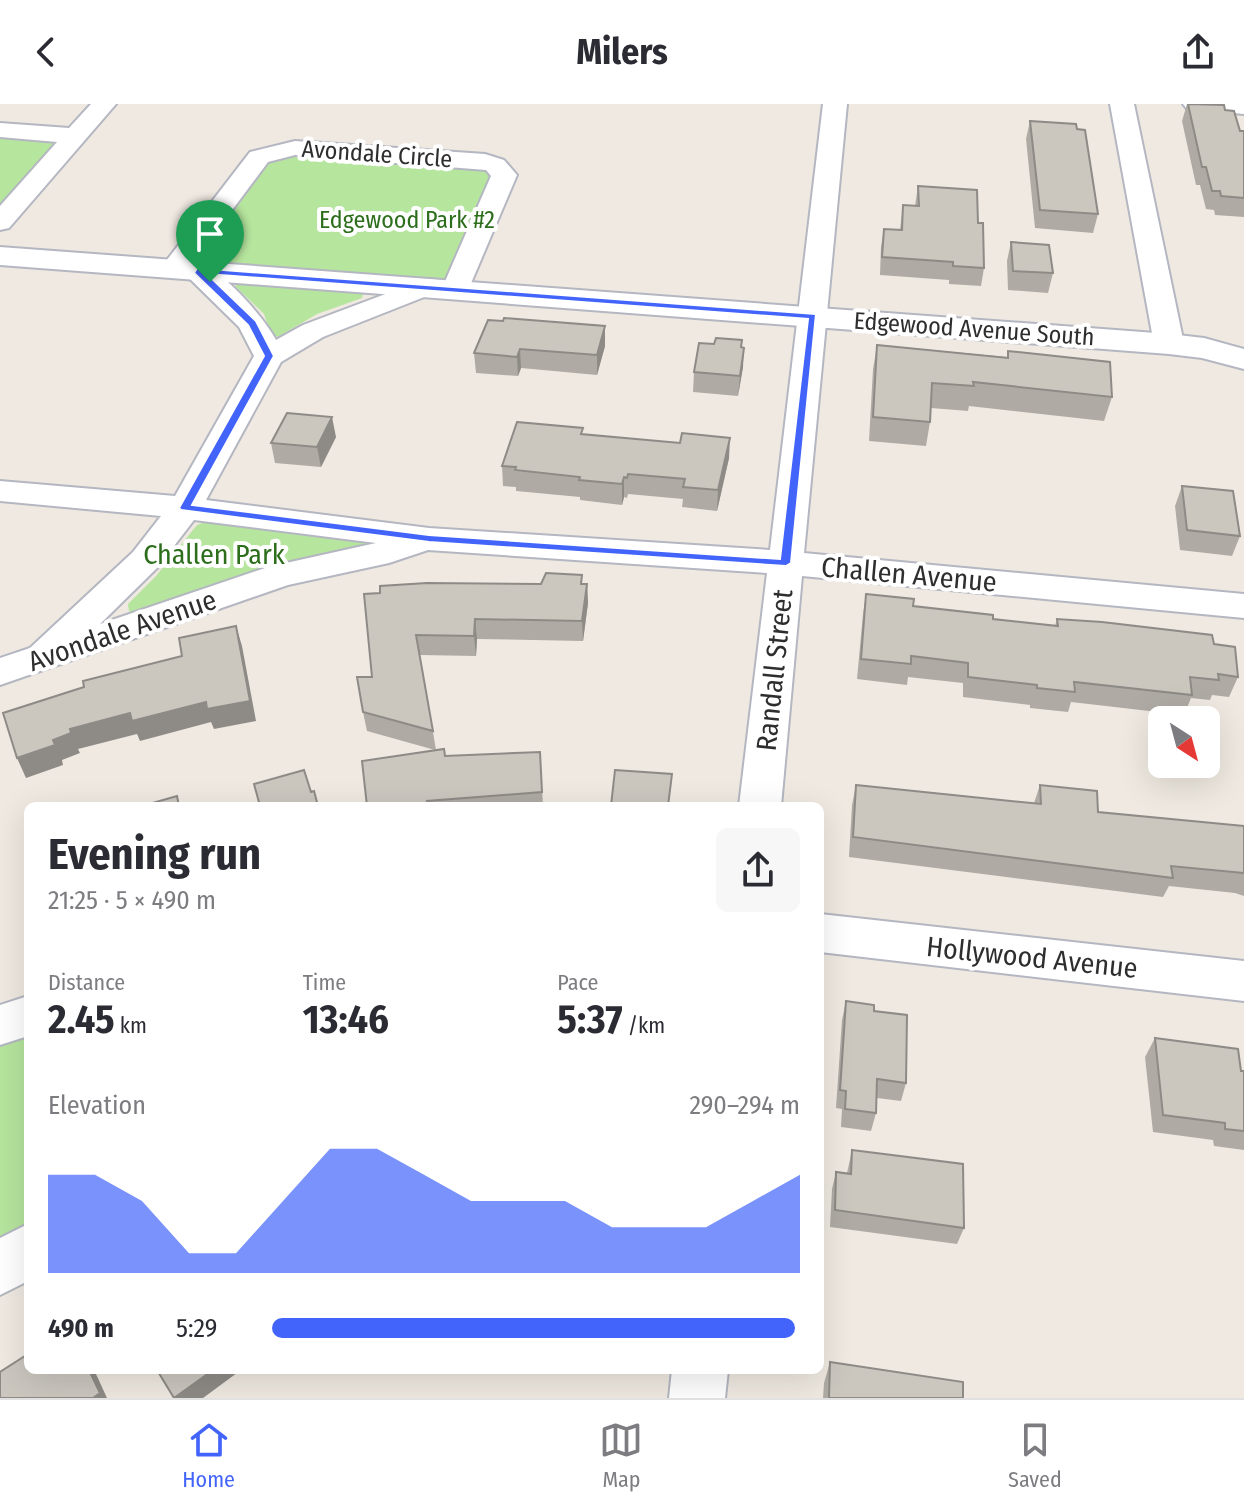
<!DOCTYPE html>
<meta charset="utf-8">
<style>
:root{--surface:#fff;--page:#f7f7f7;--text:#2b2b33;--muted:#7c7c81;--line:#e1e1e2;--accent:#4264fb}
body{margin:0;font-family:"Fira Sans Condensed",sans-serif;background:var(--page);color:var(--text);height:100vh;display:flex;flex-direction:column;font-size:30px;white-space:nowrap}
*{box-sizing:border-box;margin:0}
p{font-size:26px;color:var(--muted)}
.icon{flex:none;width:44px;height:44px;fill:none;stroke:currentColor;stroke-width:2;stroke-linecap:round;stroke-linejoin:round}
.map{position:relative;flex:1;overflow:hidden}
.sheet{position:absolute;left:24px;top:698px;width:800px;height:572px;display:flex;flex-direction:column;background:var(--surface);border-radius:12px;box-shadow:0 8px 32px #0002}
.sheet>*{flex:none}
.needle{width:52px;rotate:144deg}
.tools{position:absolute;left:1148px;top:602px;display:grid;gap:16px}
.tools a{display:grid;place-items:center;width:72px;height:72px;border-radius:12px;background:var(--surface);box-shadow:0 8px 32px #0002;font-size:40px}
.pin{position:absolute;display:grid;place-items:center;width:68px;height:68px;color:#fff;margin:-82px -34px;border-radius:50% 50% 50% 0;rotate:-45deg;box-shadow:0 0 8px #0007}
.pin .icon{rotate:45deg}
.round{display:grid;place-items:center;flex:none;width:84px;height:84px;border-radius:12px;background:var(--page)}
.headline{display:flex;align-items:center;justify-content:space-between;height:136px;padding:0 24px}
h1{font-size:44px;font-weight:700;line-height:60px}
.stats{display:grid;grid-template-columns:repeat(3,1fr);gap:12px;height:136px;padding:8px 24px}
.stats div{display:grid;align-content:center}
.stats b{font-size:40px;font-weight:700}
.stats small{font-size:22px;font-weight:400}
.stats p{font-size:22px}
.chart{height:224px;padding:16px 24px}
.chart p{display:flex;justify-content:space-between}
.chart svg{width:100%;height:144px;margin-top:8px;fill:var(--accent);opacity:.7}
ul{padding:0 24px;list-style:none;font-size:26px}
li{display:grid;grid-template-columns:128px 96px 1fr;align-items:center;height:60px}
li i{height:20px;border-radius:10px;background:var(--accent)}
header{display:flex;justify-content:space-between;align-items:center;height:104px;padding:0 24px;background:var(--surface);font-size:36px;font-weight:700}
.tabs{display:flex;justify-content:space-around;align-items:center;height:112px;border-top:2px solid var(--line);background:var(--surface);font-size:22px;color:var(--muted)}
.tabs a{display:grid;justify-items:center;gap:4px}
.tabs .current{color:var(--accent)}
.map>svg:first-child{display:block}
.green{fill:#b6e59e}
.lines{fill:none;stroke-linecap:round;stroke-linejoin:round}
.minor-casing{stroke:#b4b7c1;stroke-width:4}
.secondary-casing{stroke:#b4b7c1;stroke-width:4}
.minor{fill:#fff;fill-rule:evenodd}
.secondary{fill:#fff;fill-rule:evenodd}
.wall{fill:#afaba4}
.shaded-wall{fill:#8e8b86}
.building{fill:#cbc7bf;stroke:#8e8b86;stroke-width:2}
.route{fill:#4264fb;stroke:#fff;stroke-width:2;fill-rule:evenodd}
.labels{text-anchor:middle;stroke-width:8;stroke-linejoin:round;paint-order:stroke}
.far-street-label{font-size:24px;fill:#2e2e2e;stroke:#fff}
.far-park-label{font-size:24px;fill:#2c6e1b;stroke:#fff}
.park-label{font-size:28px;fill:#2c6e1b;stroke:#fff}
.street-label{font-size:28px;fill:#2e2e2e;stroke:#fff}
</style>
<header><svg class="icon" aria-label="back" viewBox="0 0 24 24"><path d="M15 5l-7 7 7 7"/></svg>Milers<svg class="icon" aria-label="share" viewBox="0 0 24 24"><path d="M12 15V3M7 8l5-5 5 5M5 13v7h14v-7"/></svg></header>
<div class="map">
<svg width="1244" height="1294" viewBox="0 0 1244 1294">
<rect width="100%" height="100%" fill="#efe9e1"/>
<path class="green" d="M0,32L61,36L0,103Z
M271,48L494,65L447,177L196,156Z
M240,179L363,190L362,194L317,210L278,233L271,230L264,210L235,182Z
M205,418L384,438L138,511L129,507L128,500L156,472L197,421Z
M28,925V1126L0,1151V934Z"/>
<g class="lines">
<g class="minor-casing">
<path id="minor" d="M91,0H116L9,124L0,126V102L57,38L0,33V19L69,24Z
M823,0H847L804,449L1244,490V514L802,472L781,702H739L767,469L428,446L389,459L288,481L0,581V554L30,544L133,448L161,412L0,397V377L175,392L254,252L239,223L185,170L174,173L164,171L160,165L250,48L295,37L485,50L504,56L517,71L466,191L456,193L446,191L442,186L323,233L281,258L206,396L429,424L770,446ZM295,51L486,66L491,72L443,182L440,177L430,175L420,177L303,221L276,236C265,215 216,156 192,160L268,58ZM194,416L376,439L268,463L100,520L157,464Z
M1110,0H1134L1184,240L1179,246L1169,249L1159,246L1154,240Z
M1183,0H1244V10L1187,5Z
M820,810L1244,857V897L820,848Z
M28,892V932L0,941V901Z
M28,1120V1177L0,1191V1134Z
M672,1266H728L725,1294H669Z"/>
</g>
<g class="secondary-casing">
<path id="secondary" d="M0,143L1169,230L1204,234L1244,245V265L1202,254L1169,250L0,161Z"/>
</g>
<use href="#minor" class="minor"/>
<use href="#secondary" class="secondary"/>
</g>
<path class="wall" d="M1187,0L1225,6L1240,27H1244V113L1215,111L1214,106L1206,105L1200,81H1196L1182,17Z
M1030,17L1098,110L1093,129L1035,124L1026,35Z
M918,82L978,119L984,164L981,182L949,180V176L880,171L881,143L884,125L900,126L903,101L915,102Z
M1011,138L1053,169L1048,189L1008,186L1007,157Z
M605,222V242L597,271L521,264L518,272L476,269L474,249Z
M877,241L1007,253L1008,247L1112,293L1104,317L969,302L968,307L931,304L930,318L926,342L869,337L873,265Z
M742,243L743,263L738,292L693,288L694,268Z
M583,331L729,354L717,407L682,403L683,395L628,390L627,394L624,393L622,401L580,396V393L516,387V383L503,382L502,362Z
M336,333L321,363L275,359L271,339Z
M1182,382L1240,432L1232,452L1180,446L1175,402Z
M587,480L588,499L583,537L477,535L476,552L420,551L436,646L445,652L540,648L543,702H367L435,646L367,627L363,608L372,573L380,489Z
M866,490L913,502L993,515L1055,522L1057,515L1214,540L1238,573L1229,593L1212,591L1210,596L1191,594L1184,611L1071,598L1068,608L1030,604V601L963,593V579L908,573L907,581L857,575L863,510Z
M856,681L1034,699L1040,681L1098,708L1244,722V792L1235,789L1169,782L1163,793L849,753L852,701Z
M846,897L874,907L906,979L901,997L877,994L876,1009L871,1027L841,1023L842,1005L836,1004L842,916Z
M1155,934L1244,967V1046L1214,1042L1213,1036L1153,1028L1145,953Z
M852,1046L964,1124L957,1140L830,1123L832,1085L836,1068L847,1069Z
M830,1258L963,1294H823L824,1279Z"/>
<path class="shaded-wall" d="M605,222V242L597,271V251Z
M744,244L743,263L738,292L740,272Z
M520,245L521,264L518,272L517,253Z
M332,313L336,333L321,363L317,343Z
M730,334L729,354L717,407L718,386Z
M624,373V393L622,401V380Z
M587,480L588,499L583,537L582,517Z
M475,515L477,535L476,552L474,532Z
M236,522L242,542L256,617L214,625L211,618L140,637L137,630L78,645L80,649L62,656L63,661L26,674L17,654L53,636Z
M89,1266H101L96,1270L107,1294H93Z
M213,1266H241L203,1294H174Z"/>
<path class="building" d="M1188,0L1224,1L1225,6L1234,7L1240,27H1244V94L1221,92L1220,87H1212L1206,63H1202Z
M1030,17L1076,20L1077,25L1085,26L1098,110L1040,106Z
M918,82L977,86L978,119H983L984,164L953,162V158L882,153L884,125L902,126L903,101L919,102Z
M1011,138L1049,141L1053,169L1013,167Z
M504,214L605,222L597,251L520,245L517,253L474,249L488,216L503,217Z
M716,234L742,236L741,243L744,244L740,272L694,268L699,239L714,240Z
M877,241L1008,254V247L1110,258L1112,293L973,278L974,282L932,279L930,318L873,313Z
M287,309L332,313L317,343L271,339Z
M517,318L583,324L581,330L680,339L682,329L730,334L718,386L683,383L685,375L628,370L627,374L624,373L622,380L579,376L580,373L515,366L516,363L502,362Z
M1182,382L1233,387L1240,432L1187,426Z
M546,469L582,471L581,480H587L582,517L475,515L474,532L416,531L433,627L363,608L357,573H372L364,490L380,489V482L427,479L541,480Z
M866,490L914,495L913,502L993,511V515L1058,522L1057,515L1102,518L1212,531L1214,540L1235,543L1238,573L1218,570L1219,576L1190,573L1192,591L1074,578L1075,588L1037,584V581L968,573V559L911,552V560L861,555Z
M236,522L250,597L207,605L206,598L132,617L130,609L70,625L71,629L53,636L55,641L17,654L3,609L84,583L83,577L182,552L179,534Z
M444,645L445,652L540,648L542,688L427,697L428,702H367L362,657Z
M304,666L311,688L314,687L318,702H260L254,680Z
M615,666L672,670L668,702H611Z
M856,681L1041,700L1040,681L1097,687L1098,708L1244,722V769L1171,762L1173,774L853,733Z
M177,692L179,702H142Z
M846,897L874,901V907L907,911L906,979L877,975L876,1009L845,1005L846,987L840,986Z
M1155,934L1238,945L1241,967H1244V1027L1225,1025V1019L1163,1011Z
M852,1046L963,1060L964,1124L835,1106L836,1068L851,1070Z
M28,1250V1266H89L100,1289L93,1294H0V1268Z
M830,1258L963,1278V1294H829Z
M157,1266H213L174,1294Z"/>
<path class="route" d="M197,164L816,210L791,459L786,462L429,438L181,406L179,404L264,252L248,221L194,169ZM207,170L808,215L780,455L429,431L192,401L274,252L256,217Z"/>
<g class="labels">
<g class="far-street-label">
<text transform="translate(377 50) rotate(4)" y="8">Avondale Circle</text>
<text transform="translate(974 225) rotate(4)" y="8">Edgewood Avenue South</text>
</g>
<g class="far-park-label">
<text x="407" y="124">Edgewood Park #2</text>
</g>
<g class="park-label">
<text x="214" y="460">Challen Park</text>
</g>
<g class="street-label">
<text transform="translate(909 470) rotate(5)" y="10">Challen Avenue</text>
<text transform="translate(122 526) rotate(-19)" y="10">Avondale Avenue</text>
<text transform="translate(774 566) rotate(-84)" y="10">Randall Street</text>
<text transform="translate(1032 853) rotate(6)" y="10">Hollywood Avenue</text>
</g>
</g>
</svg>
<div class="tools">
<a><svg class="needle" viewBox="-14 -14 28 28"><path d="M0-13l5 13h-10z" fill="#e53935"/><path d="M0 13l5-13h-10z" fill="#7c7c81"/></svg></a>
</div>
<div class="pin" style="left:210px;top:178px;background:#1e9e55"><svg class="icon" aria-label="arrive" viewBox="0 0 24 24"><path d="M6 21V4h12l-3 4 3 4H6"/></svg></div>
<section class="sheet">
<div class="headline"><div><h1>Evening run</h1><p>21:25 · 5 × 490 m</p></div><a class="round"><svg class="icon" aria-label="share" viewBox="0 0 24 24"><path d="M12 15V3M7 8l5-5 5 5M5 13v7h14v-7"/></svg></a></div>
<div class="stats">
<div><p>Distance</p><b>2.45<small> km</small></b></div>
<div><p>Time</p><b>13:46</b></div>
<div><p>Pace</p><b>5:37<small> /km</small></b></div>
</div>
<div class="chart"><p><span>Elevation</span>290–294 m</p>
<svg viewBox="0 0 160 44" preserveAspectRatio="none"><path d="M0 44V14L10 14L20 22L30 38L40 38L50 22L60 6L70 6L80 14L90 22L100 22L110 22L120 30L130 30L140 30L150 22L160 14V44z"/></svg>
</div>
<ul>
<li><b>490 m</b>5:29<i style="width:99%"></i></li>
</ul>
</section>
</div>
<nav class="tabs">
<a class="current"><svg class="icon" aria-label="home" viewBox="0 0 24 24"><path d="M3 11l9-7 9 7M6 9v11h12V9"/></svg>Home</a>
<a><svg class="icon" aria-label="map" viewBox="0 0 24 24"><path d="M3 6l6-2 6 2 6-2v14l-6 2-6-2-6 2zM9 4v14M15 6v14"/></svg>Map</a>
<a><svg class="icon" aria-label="saved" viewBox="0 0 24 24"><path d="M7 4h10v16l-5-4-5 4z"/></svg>Saved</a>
</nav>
